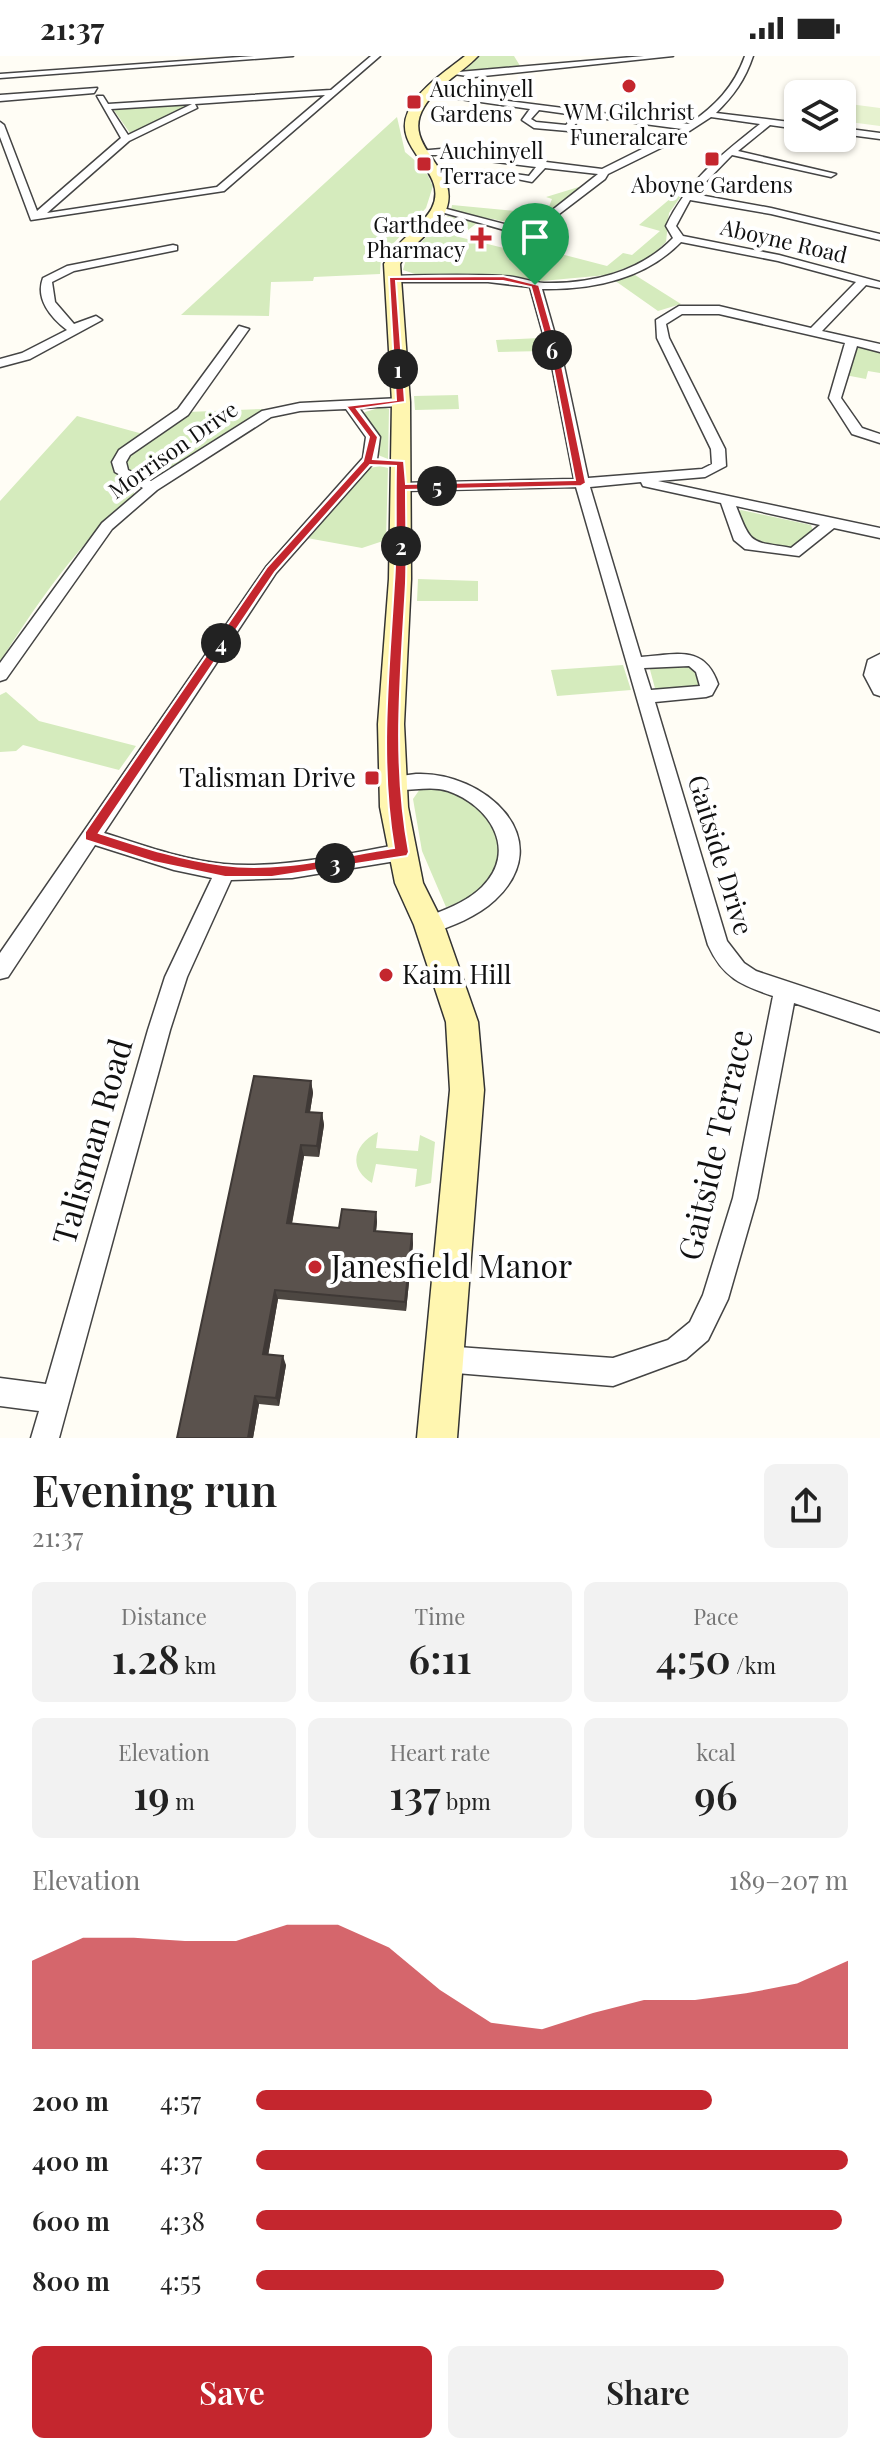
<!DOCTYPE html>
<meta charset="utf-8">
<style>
:root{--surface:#fff;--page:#f2f2f2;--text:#222;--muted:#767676;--accent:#c4262e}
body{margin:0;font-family:"Playfair Display",serif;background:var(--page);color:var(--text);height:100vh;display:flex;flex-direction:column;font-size:30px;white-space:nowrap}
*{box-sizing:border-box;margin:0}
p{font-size:26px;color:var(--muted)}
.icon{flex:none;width:44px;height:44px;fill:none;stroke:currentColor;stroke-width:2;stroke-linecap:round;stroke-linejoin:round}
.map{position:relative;height:1382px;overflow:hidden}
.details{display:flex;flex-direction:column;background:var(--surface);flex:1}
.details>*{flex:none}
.fabs{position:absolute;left:784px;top:24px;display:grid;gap:16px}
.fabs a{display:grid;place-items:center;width:72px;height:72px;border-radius:12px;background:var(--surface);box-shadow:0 2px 6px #0004;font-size:40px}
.pin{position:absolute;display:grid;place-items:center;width:68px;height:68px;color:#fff;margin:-82px -34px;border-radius:50% 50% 50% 0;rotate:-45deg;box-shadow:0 0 8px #0007}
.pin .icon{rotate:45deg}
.km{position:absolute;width:40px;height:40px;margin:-20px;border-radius:50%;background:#222;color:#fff;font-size:22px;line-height:40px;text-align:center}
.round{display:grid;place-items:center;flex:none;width:84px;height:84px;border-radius:12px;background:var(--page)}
.head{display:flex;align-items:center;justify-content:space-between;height:136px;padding:0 32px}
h1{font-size:44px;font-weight:600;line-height:60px}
.metrics{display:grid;grid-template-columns:repeat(3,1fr);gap:12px;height:136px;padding:8px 32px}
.metrics div{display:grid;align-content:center;border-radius:12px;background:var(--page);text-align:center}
.metrics b{font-size:40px;font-weight:600}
.metrics small{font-size:22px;font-weight:400}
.metrics p{font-size:22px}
.chart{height:224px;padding:16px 32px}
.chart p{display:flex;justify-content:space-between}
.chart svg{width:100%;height:144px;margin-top:8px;fill:var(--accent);opacity:.7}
.button{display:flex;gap:16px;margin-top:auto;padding:16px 32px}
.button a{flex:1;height:92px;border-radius:12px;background:var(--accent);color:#fff;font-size:32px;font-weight:600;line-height:92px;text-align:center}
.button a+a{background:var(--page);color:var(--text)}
ul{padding:0 32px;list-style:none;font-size:26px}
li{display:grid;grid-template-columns:128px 96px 1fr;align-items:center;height:60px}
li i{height:20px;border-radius:10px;background:var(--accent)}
.status{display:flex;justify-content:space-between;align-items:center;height:56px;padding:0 40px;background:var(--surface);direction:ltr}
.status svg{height:22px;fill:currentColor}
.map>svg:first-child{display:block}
.green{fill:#d5ebbd}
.pitch{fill:#e6f2cf}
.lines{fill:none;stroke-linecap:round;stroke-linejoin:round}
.street-casing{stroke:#444;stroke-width:3}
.secondary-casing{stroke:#333;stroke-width:3}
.street{fill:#fff;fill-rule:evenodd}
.secondary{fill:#fff6b0;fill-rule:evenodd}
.wall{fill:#4d4742}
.shaded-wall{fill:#3f3936}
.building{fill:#5a524d;stroke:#3f3936;stroke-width:2}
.route{fill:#c4262e;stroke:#fff;stroke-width:2;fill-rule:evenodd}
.poi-dot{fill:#c4262e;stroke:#fff;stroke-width:3}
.labels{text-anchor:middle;stroke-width:8;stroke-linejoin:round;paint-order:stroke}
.far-poi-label{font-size:22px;fill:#111;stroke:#fff;text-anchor:start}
.far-street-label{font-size:22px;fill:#111;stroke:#fff}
.poi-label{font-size:26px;fill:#111;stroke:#fff;text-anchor:end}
.street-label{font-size:26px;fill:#111;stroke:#fff}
.near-street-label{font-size:32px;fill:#111;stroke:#fff}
.near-poi-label{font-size:32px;fill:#111;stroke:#fff;text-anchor:start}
</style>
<div class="status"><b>21:37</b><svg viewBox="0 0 49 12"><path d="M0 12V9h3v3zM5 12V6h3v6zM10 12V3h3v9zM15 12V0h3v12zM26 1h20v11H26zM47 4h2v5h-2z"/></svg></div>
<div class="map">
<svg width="880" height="1382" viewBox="0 0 880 1382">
<rect width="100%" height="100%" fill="#fffdf5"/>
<path class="green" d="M480,0H514L522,13L470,17L465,14Z
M196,47L130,77L113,53L116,52Z
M397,61L405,96L424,112L433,130L426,152L381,201L380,218L314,221L313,225L271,226L269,260L181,259Z
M582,130L583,133L527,174L520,173L524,170C498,163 476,161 451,155L452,149L546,158L552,143L546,141Z
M677,137L682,139L669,157L666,186L648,203L607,219L542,225L504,219L415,218L403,214L407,200L448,160L477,167L459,181L548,203L557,197L607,210L623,197L632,199L660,175L639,169Z
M635,219L681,248L658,255L614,224Z
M540,282L544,295L498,296L496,284Z
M859,290L880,295V317L868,315L866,323L845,319L853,291Z
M458,339L459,353L415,354L414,340Z
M382,351L389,353L388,403L378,399C379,381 376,374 363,362L365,356Z
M263,353L262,357L163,418C149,422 140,423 128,414L125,404L134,392L188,356Z
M77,360L143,378C129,387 117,394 114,411L120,420L133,428L134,439C81,484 37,547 0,606V445Z
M380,410L388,412L386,484L362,492L307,482L370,412Z
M741,454L811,469L813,475L791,492L751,486L736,458Z
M418,523L478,525V545H417Z
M623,609L631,634L557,640L551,614Z
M689,609L697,614L701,629L695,634L656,636L649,610Z
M6,636L39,665L136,690L119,714L23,689L16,695L0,696V639Z
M443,731L472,741L501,778C499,817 484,840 446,851L422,795L413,743L420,733Z
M378,1076L376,1092L418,1095L420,1079L435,1086L431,1127L415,1131L417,1113L376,1108L372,1127C347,1112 354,1088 378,1076Z"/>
<path class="pitch" d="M842,47L880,52V70L842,65Z"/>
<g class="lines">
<g class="street-casing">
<path id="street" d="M254,0H293L0,22V18Z
M371,0H380L224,135L31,164L0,81V66L4,69L37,155L121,82L97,40H103L108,48L331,34ZM325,39L217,131L47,157L129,85L197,52L195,48ZM192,48L128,79L111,53Z
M644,0H673L474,21L447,17Z
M745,0H753C745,24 734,39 716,57L798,67V73L770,69L738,95L836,118L831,121L732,99L694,138L771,152L880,178V184L771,158L690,144L676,170L683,180L779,199L880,226V232L866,229L822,275L880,288V296L857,290L841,342L862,372L880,378V387L852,378L829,342L845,287L719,258H682L666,268L669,282L725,393L726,410L705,421L658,425L880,472V482L834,472L799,500L745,493L734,484L721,447L643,430L641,426L590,431L641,601C676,599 704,588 718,628L712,639L706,641L655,646L727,885L744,907L756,915L880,956V976L794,947L757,1142L728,1243L708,1284L686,1303L613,1330L444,1316L435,1312L431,1303L435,1294L444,1290L613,1302L668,1284L690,1266L703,1239L733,1142L773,940C741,929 723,922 708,889L576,431L401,435L394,431L401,427L574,423L552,310L530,231L488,226H392L386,223L392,220C429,219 466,218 502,220C517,220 530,226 544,227C592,228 640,216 673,182L666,170C687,125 722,98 760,68L711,61L671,87L608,118L605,123L529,181L434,154L439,151L527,174L598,118L545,112L532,126L496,119L501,116L529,120L536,111L441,99H418V95L441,93L602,113L682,73L584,60L568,75L534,72L522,64L530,53L425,38L429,35L689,68C715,50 734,31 745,0ZM539,54L575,59L566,69L536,66L531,63ZM681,186L778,205L856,226L811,272L719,250H679L656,264L657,282L711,393L712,408L702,413L588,422L564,310L542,233C593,234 645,223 681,186ZM736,450L820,469L791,492C750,485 752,490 736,450ZM689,610L696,616L700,630L651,634L644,612Z
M97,32L94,37L0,45V39Z
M842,72L880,77V83L842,78Z
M173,189L177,190V194L74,215L52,226L55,246L74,268L96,260L102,264L30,303L0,311V303L22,297L67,274C51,262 35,243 43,222L67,210Z
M239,270L249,273L188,359L130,399L126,406L128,414L151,425L262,355L300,347L401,342L408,346L401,350L359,352L380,381L377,403L276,517L104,777C143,789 182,804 224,808C283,813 344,798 402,788L409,790L412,796L409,802L402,804L292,822L231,824L187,921L170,974L59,1382H31L39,1355L0,1350V1322L46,1328L148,974L165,921L212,822L174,814L95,789L8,921L0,923V897L266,511L363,402L366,381L346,353L300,355L271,361L157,434L112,473L6,623L0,625V607L102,467L143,432L115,416L112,406L119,394L178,353Z
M880,598V640L874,638L864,619L868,604Z
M416,718C484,715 560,783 495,844C477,861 452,870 429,878L422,875L419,869L422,863C443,854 466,847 482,831C519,794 489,749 448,735C427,728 405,738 385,732L383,727L385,722Z"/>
</g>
<g class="secondary-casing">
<path id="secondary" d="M465,0H478C461,18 437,29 424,51C400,90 459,111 447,151C441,171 410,188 400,208L410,346L411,523L404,668L408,751L423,827L444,869L478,966L484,1034L457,1382H417L450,1034L446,966L414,869L395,827L380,751L378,668L389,523L392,346L384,208C396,185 423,170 432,152C450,115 391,94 408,56C419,32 445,16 465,0Z"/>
</g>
<use href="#street" class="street"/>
<use href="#secondary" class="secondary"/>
</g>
<path class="wall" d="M311,1025L313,1037L310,1056L322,1057L324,1069L319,1101L304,1100L292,1168L339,1172L376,1156L377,1166L376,1175L412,1178L413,1188L406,1255L278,1243L268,1299L286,1309L279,1350L259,1348L253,1382H177Z"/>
<path class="shaded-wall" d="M311,1025L313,1037L308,1068L306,1056Z
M322,1057L324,1069L319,1101L317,1090Z
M301,1089L304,1100L290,1177L287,1167Z
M376,1156L377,1166L375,1185L374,1175Z
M412,1178L413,1188L406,1255L405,1246Z
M275,1234L278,1243L267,1306L263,1298Z
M283,1300L286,1309L279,1350L276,1342Z
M255,1340L259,1348L253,1382H248Z"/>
<path class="building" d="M254,1020L311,1025L306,1056L322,1057L317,1090L301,1089L287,1167L339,1172L342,1153L376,1156L374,1175L412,1178L405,1246L275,1234L263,1298L283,1300L276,1342L255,1340L248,1382H177Z"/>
<path class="route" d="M503,220L539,229L562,310L586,427L581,430L406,434C406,465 407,496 406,527C401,618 392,706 409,796L407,800L272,821H225L154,806L85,784V776L267,511L363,405L369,381L346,350L396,344L389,221ZM396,225H503L531,231L553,310L575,424L406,428L404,405L373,403L378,381L357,353L405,346ZM370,409L396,410C395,449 397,489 394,528C389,616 379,703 394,792C339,800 279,817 223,809C181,804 139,790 99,777L275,516Z"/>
<g class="poi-dot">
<circle cx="629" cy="30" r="8"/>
<rect x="406" y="38" width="16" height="16" rx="4"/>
<rect x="704" y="95" width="16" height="16" rx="4"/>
<rect x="416" y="100" width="16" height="16" rx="4"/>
<path d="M477 170h8v8h8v8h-8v8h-8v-8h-8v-8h8z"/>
<rect x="364" y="714" width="16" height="16" rx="4"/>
<circle cx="386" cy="919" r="8"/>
<circle cx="315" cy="1211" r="8"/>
</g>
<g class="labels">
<g class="far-poi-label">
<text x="430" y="41">Auchinyell<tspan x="430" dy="25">Gardens</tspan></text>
<text x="629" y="64" text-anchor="middle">WM Gilchrist<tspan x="629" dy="25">Funeralcare</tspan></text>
<text x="440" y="103">Auchinyell<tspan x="440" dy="25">Terrace</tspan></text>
<text x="712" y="137" text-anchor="middle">Aboyne Gardens</text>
<text x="465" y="177" text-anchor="end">Garthdee<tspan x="465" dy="25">Pharmacy</tspan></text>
</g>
<g class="far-street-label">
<text transform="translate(784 185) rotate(13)" y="8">Aboyne Road</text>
<text transform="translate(173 394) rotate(-35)" y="8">Morrison Drive</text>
</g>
<g class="poi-label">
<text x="356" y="731">Talisman Drive</text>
<text x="402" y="928" text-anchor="start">Kaim Hill</text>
</g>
<g class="street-label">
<text transform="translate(720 799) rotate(73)" y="9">Gaitside Drive</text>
</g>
<g class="near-street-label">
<text transform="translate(93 1086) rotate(-74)" y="11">Talisman Road</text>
<text transform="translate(716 1089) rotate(-77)" y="11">Gaitside Terrace</text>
</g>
<g class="near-poi-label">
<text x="331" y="1222">Janesfield Manor</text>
</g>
</g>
</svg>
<div class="fabs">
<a><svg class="icon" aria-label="layers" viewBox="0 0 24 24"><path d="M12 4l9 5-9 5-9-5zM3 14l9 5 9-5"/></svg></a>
</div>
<div class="pin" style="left:535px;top:229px;background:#1e9e55"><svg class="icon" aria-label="arrive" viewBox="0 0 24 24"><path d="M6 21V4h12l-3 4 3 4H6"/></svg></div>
<b class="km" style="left:398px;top:313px">1</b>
<b class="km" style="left:401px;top:490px">2</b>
<b class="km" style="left:335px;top:807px">3</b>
<b class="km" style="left:221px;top:587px">4</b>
<b class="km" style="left:437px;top:430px">5</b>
<b class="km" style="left:552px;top:294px">6</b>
</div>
<section class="details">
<div class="head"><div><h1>Evening run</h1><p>21:37</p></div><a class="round"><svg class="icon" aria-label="share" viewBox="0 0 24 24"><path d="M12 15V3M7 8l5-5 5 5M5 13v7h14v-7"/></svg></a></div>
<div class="metrics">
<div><p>Distance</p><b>1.28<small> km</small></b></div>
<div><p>Time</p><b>6:11</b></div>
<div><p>Pace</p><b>4:50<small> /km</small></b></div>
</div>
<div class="metrics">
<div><p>Elevation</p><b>19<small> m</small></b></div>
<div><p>Heart rate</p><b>137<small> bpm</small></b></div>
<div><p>kcal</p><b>96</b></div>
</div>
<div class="chart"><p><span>Elevation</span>189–207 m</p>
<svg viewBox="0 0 160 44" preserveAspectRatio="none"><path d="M0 44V17L10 10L20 10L30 11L40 11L50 6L60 6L70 13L80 26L90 36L100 38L110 33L120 29L130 29L140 27L150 24L160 17V44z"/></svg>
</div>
<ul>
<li><b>200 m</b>4:57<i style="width:77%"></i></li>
<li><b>400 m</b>4:37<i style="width:100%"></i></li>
<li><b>600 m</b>4:38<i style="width:99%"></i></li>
<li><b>800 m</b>4:55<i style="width:79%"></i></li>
</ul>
<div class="button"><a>Save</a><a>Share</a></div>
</section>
